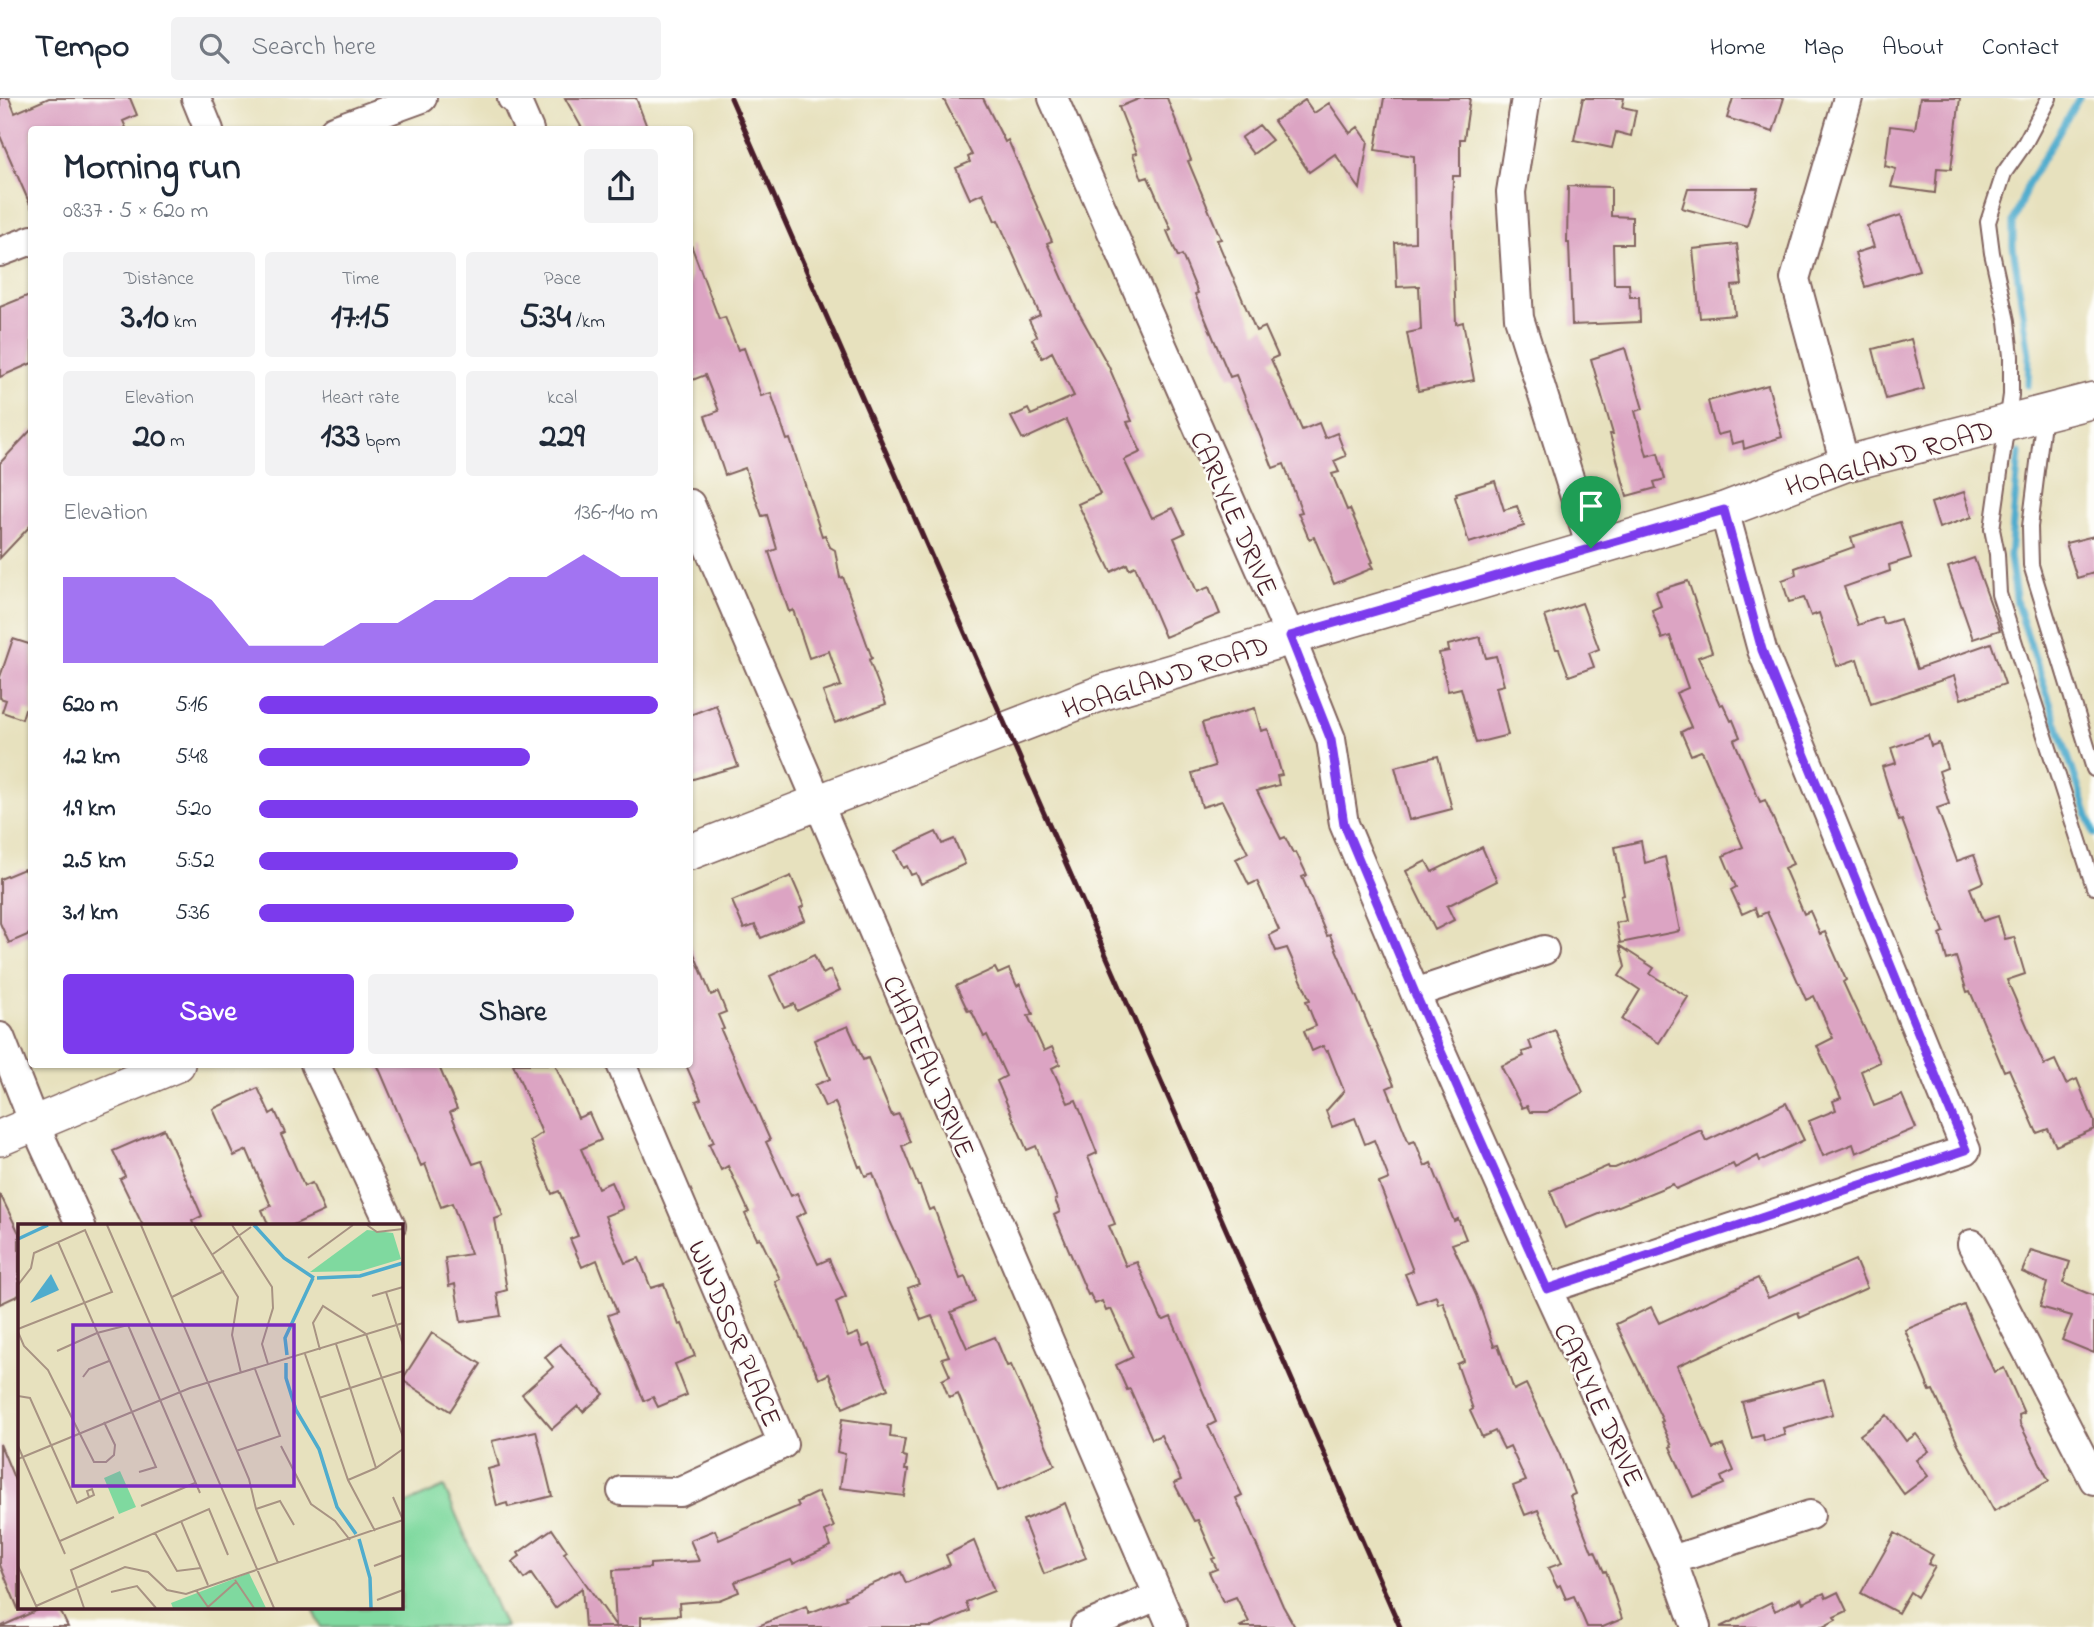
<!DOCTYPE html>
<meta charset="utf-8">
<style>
:root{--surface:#fff;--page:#f2f2f3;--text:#1f2937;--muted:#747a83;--line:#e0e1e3;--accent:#7c3aed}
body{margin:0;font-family:"Indie Flower",sans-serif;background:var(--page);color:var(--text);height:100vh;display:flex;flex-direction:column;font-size:26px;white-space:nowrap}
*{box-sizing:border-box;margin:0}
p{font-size:23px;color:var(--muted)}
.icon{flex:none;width:38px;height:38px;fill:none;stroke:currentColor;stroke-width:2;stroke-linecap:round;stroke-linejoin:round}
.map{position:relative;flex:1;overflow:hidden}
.side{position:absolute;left:28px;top:28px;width:665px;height:942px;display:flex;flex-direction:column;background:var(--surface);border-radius:7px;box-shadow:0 2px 5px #0004}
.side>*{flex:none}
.pin{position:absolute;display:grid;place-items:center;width:60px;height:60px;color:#fff;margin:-72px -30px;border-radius:50% 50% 50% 0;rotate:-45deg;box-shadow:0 0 7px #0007}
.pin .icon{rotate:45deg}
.round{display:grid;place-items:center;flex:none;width:74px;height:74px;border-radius:7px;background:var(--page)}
.head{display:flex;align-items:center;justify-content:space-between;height:119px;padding:0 35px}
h1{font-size:38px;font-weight:700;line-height:52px}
.figures{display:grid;grid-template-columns:repeat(3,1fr);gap:10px;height:119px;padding:7px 35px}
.figures div{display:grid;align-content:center;border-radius:7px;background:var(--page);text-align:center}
.figures b{font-size:35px;font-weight:700}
.figures small{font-size:19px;font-weight:400}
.figures p{font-size:19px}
.chart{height:196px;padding:14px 35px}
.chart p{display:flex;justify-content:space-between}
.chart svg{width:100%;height:126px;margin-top:7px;fill:var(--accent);opacity:.7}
.action{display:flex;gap:14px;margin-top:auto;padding:14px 35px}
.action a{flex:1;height:80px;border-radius:7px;background:var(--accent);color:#fff;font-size:28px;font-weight:700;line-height:80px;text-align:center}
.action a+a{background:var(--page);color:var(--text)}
ul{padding:0 35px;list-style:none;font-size:23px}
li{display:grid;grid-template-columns:112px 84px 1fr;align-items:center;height:52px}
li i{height:18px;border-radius:9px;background:var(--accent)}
header{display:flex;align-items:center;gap:42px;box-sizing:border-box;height:98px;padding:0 35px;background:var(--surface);border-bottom:2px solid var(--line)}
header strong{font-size:33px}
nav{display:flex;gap:38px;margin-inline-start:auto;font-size:24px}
.search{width:490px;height:63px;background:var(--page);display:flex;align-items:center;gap:18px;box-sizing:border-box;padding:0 24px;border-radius:7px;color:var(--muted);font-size:26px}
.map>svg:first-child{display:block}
.green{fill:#7fd99f;stroke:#647c65;stroke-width:2}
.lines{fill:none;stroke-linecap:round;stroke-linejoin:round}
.stream{stroke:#4faccd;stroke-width:7}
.building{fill:#dca4c3}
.service-casing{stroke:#81635e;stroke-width:18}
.minor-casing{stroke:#81635e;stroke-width:32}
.tertiary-casing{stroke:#81635e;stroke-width:38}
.service{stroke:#fff;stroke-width:14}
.minor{stroke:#fff;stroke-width:28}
.tertiary{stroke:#fff;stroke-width:35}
.rail{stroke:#4a1f2b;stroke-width:5}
.route-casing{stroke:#fff;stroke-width:14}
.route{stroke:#7c3aed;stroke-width:9}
.labels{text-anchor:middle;stroke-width:5;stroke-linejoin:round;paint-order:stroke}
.street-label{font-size:28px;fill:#4a1f2b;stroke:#fdfcf7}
.inset-river{fill:none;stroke:#4faccd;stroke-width:3.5}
.inset-road{fill:none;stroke:#a89383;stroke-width:2}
.view{fill:#7b2cbf;fill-opacity:0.15;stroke:#7b2cbf;stroke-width:3.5}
.inset-edge{fill:none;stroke:#4a1f2b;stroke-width:3.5}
</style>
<header>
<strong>Tempo</strong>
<div class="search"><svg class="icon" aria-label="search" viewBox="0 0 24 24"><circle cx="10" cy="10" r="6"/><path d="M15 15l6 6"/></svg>Search here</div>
<nav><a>Home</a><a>Map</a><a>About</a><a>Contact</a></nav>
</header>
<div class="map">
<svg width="2094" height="1529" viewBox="0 0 2094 1529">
<rect width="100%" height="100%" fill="#fdfcf7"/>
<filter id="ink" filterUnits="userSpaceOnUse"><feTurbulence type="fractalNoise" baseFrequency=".0143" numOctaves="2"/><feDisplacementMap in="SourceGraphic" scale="14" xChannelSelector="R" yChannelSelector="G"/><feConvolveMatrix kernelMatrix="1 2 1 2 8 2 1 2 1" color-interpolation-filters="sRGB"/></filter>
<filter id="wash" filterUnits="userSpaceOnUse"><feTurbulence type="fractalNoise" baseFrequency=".00686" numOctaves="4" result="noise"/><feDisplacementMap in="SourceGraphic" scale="28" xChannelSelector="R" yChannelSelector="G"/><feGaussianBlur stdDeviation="1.57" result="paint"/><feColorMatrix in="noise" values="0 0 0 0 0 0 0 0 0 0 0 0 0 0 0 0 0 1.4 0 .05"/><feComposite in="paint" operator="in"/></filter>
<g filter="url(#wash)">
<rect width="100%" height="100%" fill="#e7e1be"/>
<path class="green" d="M444,1389L505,1529H321L313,1510H401V1408Z"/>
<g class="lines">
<path class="stream" d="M2028,287L2029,256L2013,148V124L2029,84L2079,0
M2019,355L2010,458L2017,506L2094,736"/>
</g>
<g id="blocks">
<path class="building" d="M0,0H9L15,15L49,0H130L137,17L123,23L127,32H32V111L0,38Z
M565,0H636L648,32H583Z
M943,0H983L1005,44L1008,42L1052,143L1047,145L1076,210L1109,269L1132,323L1127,324L1141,354L1124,362L1152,420L1173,410L1185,435L1174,440L1197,494L1209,489L1220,516L1165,539L1135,468L1129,471L1127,466L1111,474L1078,406L1100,396L1066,322L1023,342L1011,319L1028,311L1031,317L1074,298L1052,254L1042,260L1032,241L1037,238L1029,222L1040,217L998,122L995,123L983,95L970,101L956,70L970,64L968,59L972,57Z
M1141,0H1167L1191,62L1188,63L1221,141L1217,142L1256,233L1265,229L1278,258L1271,261L1302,332L1319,325L1325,340L1337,335L1346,358L1334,363L1339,374L1332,376L1347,412L1350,411L1373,464L1370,465L1373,470L1334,486L1314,439L1309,441L1298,415L1302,414L1284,366L1273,370L1236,277L1230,279L1215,244L1195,196L1198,195L1182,157L1178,159L1167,133L1171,131L1148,79L1142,81L1133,56L1137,55L1119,9Z
M1384,0H1470L1464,41H1460V78H1453L1452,115L1456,226L1463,224L1474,282L1418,293L1407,235L1421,232L1419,188L1397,189L1395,145L1415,144L1414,58L1375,52Z
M1583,0H1624L1622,9L1636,12L1631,38L1616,34L1612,50L1574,42Z
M1733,0H1784L1773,34L1727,20Z
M1920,0H1960L1951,71L1937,70L1935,95L1891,89L1896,71L1885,68L1890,28L1915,31Z
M1305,2L1314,15L1329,5L1350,35L1358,29L1368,43L1360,91L1335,56L1309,74L1274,23Z
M1259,27L1272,42L1253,56L1241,40Z
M1568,88L1611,89V118L1632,119V146H1613L1614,186H1629L1630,199H1639L1640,224L1572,227L1569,145H1567Z
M1688,90H1758L1747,128L1682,110Z
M1901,117L1919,172L1865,189L1855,155L1874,149L1867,128Z
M1737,146L1742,187L1732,188L1735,217L1700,220L1693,151Z
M690,147H691L719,221L725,219L738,252L744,250L761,298L771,295L787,342L790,341L822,438L825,437L830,449L835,452L840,480L843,479L872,560L869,562L886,606L835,625L823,594L841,588L829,553L809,560L793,512L789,514L769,454L777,451L767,417L762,418L745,370L725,377L705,318L719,313L705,277L690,283Z
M32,196V265L0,279V209Z
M1911,241L1924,291L1886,301L1873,251Z
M1625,250L1643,311L1635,313L1647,358L1658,355L1665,381L1654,384L1656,390L1627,398L1610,336H1613L1591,261Z
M1768,287L1782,339L1744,351L1743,343L1732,346L1729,334L1717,337L1708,303Z
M32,331V426L0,460V365Z
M1495,383L1504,412L1517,408L1524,428L1469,445L1455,399L1457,398L1456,395Z
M1964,394L1972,419L1939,430L1931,405Z
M1900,424L1911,460L1889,467L1890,473L1844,489L1858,527L1881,519L1884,526L1900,521L1917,571L1991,545L2005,586L1961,601L1954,578L1871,606L1857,561L1837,568L1819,515L1811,518L1804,500L1789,504L1782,482L1796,477L1795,470L1854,449L1851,439Z
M2094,438V475L2077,480L2066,445Z
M1974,460L2000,532L1973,541L1948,469Z
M1688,483L1712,554L1698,559L1720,607L1723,606L1731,623L1733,622L1740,639L1734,642L1760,704L1765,702L1793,766L1784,770L1804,816L1810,813L1820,836L1825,834L1846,882L1843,884L1880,964L1861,973L1874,1008L1902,997L1916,1030L1856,1055L1853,1046L1823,1058L1809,1023L1836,1012L1833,1003L1841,1000L1817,948L1833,940L1814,898L1806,902L1767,814L1758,818L1755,810L1742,816L1731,792L1736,789L1723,758L1743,749L1703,655L1701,653L1691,657L1681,634L1691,629L1676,595L1688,590L1670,538L1662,541L1652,512L1661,508L1656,493Z
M1582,505L1599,551L1589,555L1594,569L1569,578L1559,551H1556L1545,518Z
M1480,539L1486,560L1496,558L1504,587L1496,589L1508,637L1476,645L1461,590L1448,593L1439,555L1449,553L1448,547Z
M13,541L32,547V614L25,611L22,621L2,614L6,602L0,600V579Z
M716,607L738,668L690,682V617Z
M1255,610L1261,633L1268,631L1282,677L1277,678L1279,687L1257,693L1281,741L1285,739L1293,755L1296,754L1307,777L1302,779L1327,838L1330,837L1394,987L1387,990L1409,1045L1415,1043L1425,1068L1431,1065L1454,1123L1458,1121L1466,1141L1452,1146L1476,1197L1494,1248L1498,1247L1514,1292L1526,1286L1559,1355L1575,1396L1570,1398L1592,1454L1595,1453L1604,1474L1606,1473L1622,1521L1603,1529H1587L1574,1498L1566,1501L1560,1487L1557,1489L1548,1470L1562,1465L1538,1412L1525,1417L1513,1388L1526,1383L1510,1348L1504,1351L1495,1333L1482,1339L1470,1313L1473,1311L1457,1266L1464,1263L1443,1204L1438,1206L1436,1198L1417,1205L1405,1176L1413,1173L1379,1085L1389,1081L1374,1042L1365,1046L1355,1020L1332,1029L1326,1013L1344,993L1328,953L1326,954L1323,948L1312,953L1304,933L1316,928L1306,903L1310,902L1287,850L1276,853L1269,837L1279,832L1257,783L1249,787L1236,761L1248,755L1222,703L1202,709L1192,675L1215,668L1202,625Z
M1928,637L1931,648L1939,645L1947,670L1939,673L1949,706L1937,710L1957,763L1974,757L1984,784L1970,790L1983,823L1998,818L2005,841L2014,839L2025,876L2007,882L2044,967L2055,962L2066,986L2077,981L2094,1023V1031L2056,1048L2048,1031L2037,1035L2009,971L2004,973L1970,893L1967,894L1956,859L1947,862L1940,836L1944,834L1902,722L1899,723L1882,669L1896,665L1891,650Z
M1438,658L1452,711L1409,722L1395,669Z
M936,734L942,746L954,741L965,766L921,786L916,775L911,777L907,768L903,770L895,753Z
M1641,743L1645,765L1665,759L1680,833L1620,845L1616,825L1626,823L1621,798L1624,797L1615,749Z
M1482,749L1497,783L1447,808L1454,822L1435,832L1406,773L1426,763L1432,774Z
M24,771L32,789V835L9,845L0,825V781Z
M791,778L804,808L800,810L805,822L761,840L755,827L744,831L732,803Z
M690,846L711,897L718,894L726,914L718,917L724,931L721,932L770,1042L766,1044L791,1098L797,1095L806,1114L796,1119L818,1166L829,1161L846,1199L836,1204L848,1239L858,1235L863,1249L870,1246L888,1291L843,1310L829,1276L819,1281L775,1184L780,1181L760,1140L757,1141L745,1116L749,1114L728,1068L721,1072L709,1046L714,1044L696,1003L701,1001L686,967L690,966Z
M1620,848L1654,870L1650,876L1688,899L1659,945L1622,922L1640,892L1619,878L1625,869Z
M814,857L823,876L830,872L840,892L797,913L794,906L785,910L770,878Z
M995,870L998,876L1009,871L1017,888L1020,886L1033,916L1028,918L1044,953L1052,949L1060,966L1052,970L1068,1005L1076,1002L1097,1055L1088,1059L1115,1126L1109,1128L1126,1168L1137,1164L1161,1220L1164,1222L1171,1219L1216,1324L1208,1328L1242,1397L1236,1400L1283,1508L1295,1529H1239L1249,1524L1236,1499L1223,1504L1209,1474L1217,1471L1212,1461L1215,1460L1198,1422L1194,1423L1174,1385L1181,1382L1161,1337L1152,1341L1130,1291L1127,1292L1116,1267L1133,1259L1111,1211L1106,1213L1102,1203L1095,1206L1090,1196L1088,1197L1054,1117L1060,1114L1055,1102L1057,1101L1036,1048L1027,1052L997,983L1006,978L987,937L984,939L971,912L968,913L956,888Z
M848,928L863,962L868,960L892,1018L899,1016L910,1044L902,1048L918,1088H920L929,1112L934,1110L960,1181L965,1179L975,1204L951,1214L967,1250L995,1239L1007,1268L1011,1267L1055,1367L998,1393L958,1296L949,1300L942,1282L950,1278L942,1260L949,1258L932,1218L921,1222L908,1190L919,1186L890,1123L873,1075L865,1078L861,1068L859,1069L835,1004L825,1009L815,987L830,981L814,942Z
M1555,932L1583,994L1547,1014H1530L1527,1008L1522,1010L1501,968L1524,958L1522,954L1532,951L1529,943Z
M377,966H438L457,1011L450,1014L473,1066L482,1063L503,1118L495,1121L507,1192L497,1195L501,1218L461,1224L455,1186L449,1188L445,1160L471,1156L452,1105L441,1109L425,1066L421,1068Z
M513,966H555L578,1020L589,1015L601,1042L581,1051L598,1090L611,1084L623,1111L605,1118L625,1165L639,1160L651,1190L664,1186L679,1227L682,1226L695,1258L675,1266L687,1297L658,1309L653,1299L644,1303L608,1217L617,1214L597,1162L582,1169L570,1141L578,1138L559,1093L552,1096L530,1043L542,1035Z
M258,990L270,1016L275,1013L285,1035L281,1037L304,1088L312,1085L324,1113L291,1128H269L262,1112L271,1108L247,1052L234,1058L213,1011Z
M1786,1005L1804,1042L1760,1063L1758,1058L1735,1070L1733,1066L1676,1091L1673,1086L1565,1130L1550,1093L1608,1068L1609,1070H1615L1701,1032L1706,1043Z
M164,1031L202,1118L192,1123L194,1128H143L120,1081L125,1078L113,1053Z
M0,1096L19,1135V1197L0,1206Z
M2031,1152L2070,1164L2063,1185L2094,1198V1255L2062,1242L2072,1218L2040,1209L2047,1185L2022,1174Z
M1855,1162L1867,1190L1800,1220L1798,1214L1789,1218L1677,1268L1713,1351L1723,1347L1734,1373L1721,1379L1724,1386L1693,1399L1670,1349L1672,1348L1661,1324L1663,1323L1616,1226L1651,1209L1659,1225L1758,1180L1768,1200Z
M1964,1207L1994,1274L2004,1270L2024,1315L2019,1317L2020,1326L2049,1383L1994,1413L1957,1344L1933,1292L1930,1293L1905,1232Z
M432,1235L481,1266L450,1313L402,1282Z
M560,1246L604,1296L583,1314L578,1308L552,1331L522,1296L553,1269L545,1259Z
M1824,1282L1833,1316L1783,1330L1785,1337L1764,1343L1763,1337L1752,1340L1742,1304Z
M1887,1317L1906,1343L1916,1336L1929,1353L1916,1362L1928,1378L1904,1396L1860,1337Z
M842,1321L891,1328L890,1339L905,1341L902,1358L907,1359L905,1372H908L904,1398L840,1390L845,1356L837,1354Z
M536,1333L552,1398L508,1409L507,1405L497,1408L488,1371L499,1368L492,1343Z
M0,1346L19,1392V1513L0,1467Z
M818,1394L834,1429L825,1433L831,1448L793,1466L791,1462L735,1484L739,1494L719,1502L679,1505L680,1517L641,1519V1529H585L582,1490L555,1510L531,1476L524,1481L512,1464L520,1458L518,1455L552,1431L567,1453L564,1455L616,1528L613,1472L650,1470V1466L699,1463L690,1442L715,1432L719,1442L799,1408L797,1404Z
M1065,1405L1086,1460L1044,1476L1023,1422Z
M1895,1435L1933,1457L1928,1466L1935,1469L1917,1499L1910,1494L1898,1515L1861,1495Z
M974,1443L994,1493L966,1504L969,1513L932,1529H756L806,1508L809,1515L846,1501L845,1498L901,1474L906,1485L950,1467L946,1457Z
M1838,1494L1847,1513L1834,1519L1836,1522L1823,1529H1720L1771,1504L1775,1513L1801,1500L1803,1505L1824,1495L1826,1500Z
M42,1510H59L68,1529H0Z"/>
</g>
</g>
<g filter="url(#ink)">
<use href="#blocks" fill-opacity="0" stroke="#81635e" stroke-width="2"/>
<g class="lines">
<g class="service-casing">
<path id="service" d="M2049,0L2025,45L2004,75L1988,124L1992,155L2007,223L2011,258V297L1992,431L1997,456L1999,496L2094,789
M2044,316L2030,429L2031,467L2094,671"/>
</g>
<g class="minor-casing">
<path id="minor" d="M196,0L209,32
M512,0L516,2L529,32
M1053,0L1290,538L1331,641L1344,726L1415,895L1547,1191L1672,1462L1696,1529
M1526,0L1511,94L1519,220L1591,450
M334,32L422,0
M0,154L32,142
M1845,366L1795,181L1848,0
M690,406L1172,1529
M1415,895L1544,852
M0,939L34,1025L81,1128
M315,966L391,1128
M621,966L783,1346L680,1394L622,1393
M1972,1146L2094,1382
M1547,1191L1966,1052L1762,552L1724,412
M1672,1462L1810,1417
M1085,1529L1157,1498"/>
</g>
<g class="tertiary-casing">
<path id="tertiary" d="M690,754L1104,594L1724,412L1845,366L2094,302
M0,1040L177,966"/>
</g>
<use href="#service" class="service"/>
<use href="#minor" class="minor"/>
<use href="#tertiary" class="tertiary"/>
<path class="rail" d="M731,0L1400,1529"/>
</g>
</g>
<g class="lines" filter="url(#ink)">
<g class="route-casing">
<path id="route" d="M1724,412L1762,552L1966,1052L1547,1191L1415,895L1344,726L1331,642L1290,538Z"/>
</g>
<use href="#route" class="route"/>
</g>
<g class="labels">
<g class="street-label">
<text transform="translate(1889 359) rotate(-16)" y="10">HOAGLAND ROAD</text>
<text transform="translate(1235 415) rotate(66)" y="10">CARLYLE DRIVE</text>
<text transform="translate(1165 578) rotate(-18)" y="10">HOAGLAND ROAD</text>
<text transform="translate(930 968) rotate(67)" y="10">CHATEAU DRIVE</text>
<text transform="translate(736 1235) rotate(67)" y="10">WINDSOR PLACE</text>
<text transform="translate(1600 1306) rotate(65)" y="10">CARLYLE DRIVE</text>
</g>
</g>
<g transform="translate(18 1126)">
<rect width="385" height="385" fill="#e7e1be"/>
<path d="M349,6L375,9L383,35L343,47L292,48ZM102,247L118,283L101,290L86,254ZM231,349L248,384H155L153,379Z" fill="#7fd99f"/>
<path d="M33,50L41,66L12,79Z" fill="#4faccd"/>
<path class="inset-river" d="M236,1L266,34L296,54M0,15L30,1M299,54L342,52L385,39M269,131L267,114L295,54M268,139V154L278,186L301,225L319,283L338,310M341,315L352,354L353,384"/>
<path class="inset-road" d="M89,1L256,384M123,1L231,255L238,285L260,339M176,1L220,73L214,111L223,149M214,1L254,63L255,84L244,120L250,140M349,1L359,8L385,5M40,18L138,243L121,248M195,30L233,3M290,34L335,1M0,61L13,44L16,29L67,6L94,68L0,105M368,68L385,121M354,72L385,63M154,73L206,47M0,108L6,122L30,146L76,238H88L96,231L97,221L86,198M318,120L358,244M302,126L295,99L305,82L348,110L385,213M39,127L79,109L110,101L182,269M287,130L330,256L357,307M65,153L71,145L91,137M0,172L12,174L59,279L76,271L74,265L69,267L71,273M301,174L385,147M0,222L47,330M263,222L293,280L317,297L332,316M218,227L262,212L237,145M0,235L172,164L385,99M330,256L358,244L385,225M375,273L385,296M123,282L177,259M238,285L262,277L276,301M163,297L190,361M137,309L159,347L183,344M42,317L96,293M0,342L19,384M356,342L385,331M217,356L236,384M178,366L190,383L218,358M93,368L119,362L138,384M359,376L385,366M18,382L107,343L130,348L149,366L168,370L385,296M66,384L53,346L191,285L210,331"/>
<path class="view" d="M55,101H276V262H55Z"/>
<rect width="385" height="385" class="inset-edge"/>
</g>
</svg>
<div class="pin" style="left:1591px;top:450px;background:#1e9e55"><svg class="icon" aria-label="arrive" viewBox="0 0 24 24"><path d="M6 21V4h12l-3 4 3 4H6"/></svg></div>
<section class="side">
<div class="head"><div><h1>Morning run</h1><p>08:37 · 5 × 620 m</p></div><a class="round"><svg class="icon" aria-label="share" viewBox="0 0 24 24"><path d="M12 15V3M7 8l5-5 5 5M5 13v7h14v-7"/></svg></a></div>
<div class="figures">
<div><p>Distance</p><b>3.10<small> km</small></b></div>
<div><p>Time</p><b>17:15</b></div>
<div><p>Pace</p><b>5:34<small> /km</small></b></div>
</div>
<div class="figures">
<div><p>Elevation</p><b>20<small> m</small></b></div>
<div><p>Heart rate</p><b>133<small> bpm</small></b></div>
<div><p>kcal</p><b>229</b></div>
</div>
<div class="chart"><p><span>Elevation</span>136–140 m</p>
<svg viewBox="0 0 160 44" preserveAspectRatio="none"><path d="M0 44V14L10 14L20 14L30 14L40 22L50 38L60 38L70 38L80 30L90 30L100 22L110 22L120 14L130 14L140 6L150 14L160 14V44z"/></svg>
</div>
<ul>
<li><b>620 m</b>5:16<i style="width:100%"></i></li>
<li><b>1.2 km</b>5:48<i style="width:68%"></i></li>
<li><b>1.9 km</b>5:20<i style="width:95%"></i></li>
<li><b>2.5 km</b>5:52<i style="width:65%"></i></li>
<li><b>3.1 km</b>5:36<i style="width:79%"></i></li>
</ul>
<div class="action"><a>Save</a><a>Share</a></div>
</section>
</div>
